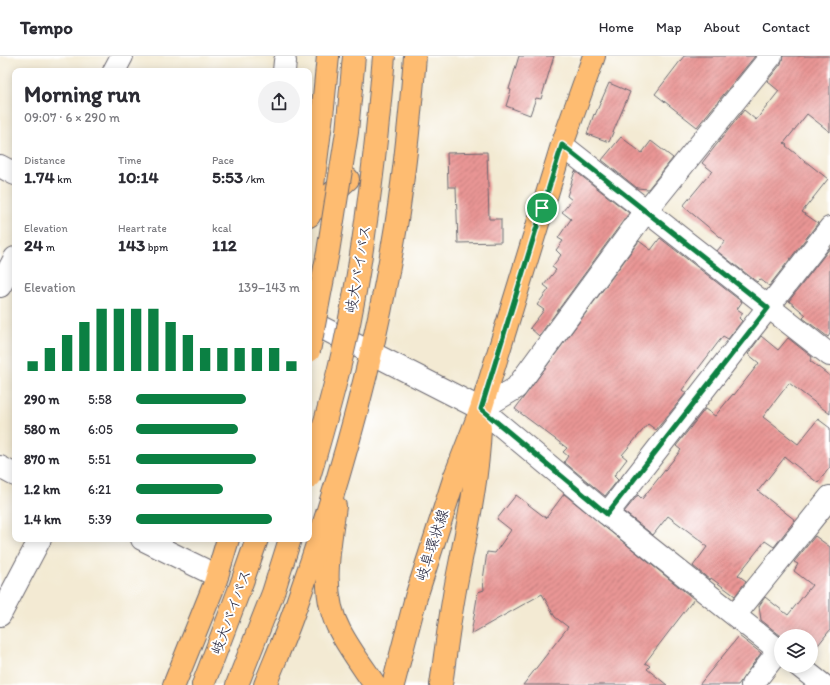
<!DOCTYPE html>
<meta charset="utf-8">
<style>
:root{--surface:#fff;--page:#f2f2f3;--text:#2b2b33;--muted:#7c7c81;--line:#e1e1e2;--accent:#0b8043}
body{margin:0;font-family:Itim,"Klee One",sans-serif;background:var(--page);color:var(--text);height:100vh;display:flex;flex-direction:column;font-size:15px;white-space:nowrap}
*{box-sizing:border-box;margin:0}
p{font-size:13px;color:var(--muted)}
.icon{flex:none;width:22px;height:22px;fill:none;stroke:currentColor;stroke-width:2;stroke-linecap:round;stroke-linejoin:round}
.map{position:relative;flex:1;overflow:hidden}
.drawer{position:absolute;left:12px;top:12px;width:300px;height:474px;display:flex;flex-direction:column;background:var(--surface);border-radius:8px;box-shadow:0 2px 10px #0003}
.drawer>*{flex:none}
.tools{position:absolute;left:774px;top:573px;display:grid;gap:8px}
.tools a{display:grid;place-items:center;width:44px;height:44px;border-radius:50%;background:var(--surface);box-shadow:0 2px 10px #0003;font-size:20px}
.pin{position:absolute;display:grid;place-items:center;width:34px;height:34px;color:#fff;margin:-17px;border:2px solid #fff;border-radius:50%;box-shadow:0 1px 4px #0007}
.round{display:grid;place-items:center;flex:none;width:42px;height:42px;border-radius:21px;background:var(--page)}
.headline{display:flex;align-items:center;justify-content:space-between;height:68px;padding:0 12px}
h1{font-size:22px;font-weight:700;line-height:30px}
.stats{display:grid;grid-template-columns:repeat(3,1fr);gap:6px;height:68px;padding:4px 12px}
.stats div{display:grid;align-content:center}
.stats b{font-size:17px;font-weight:700}
.stats small{font-size:11px;font-weight:400}
.stats p{font-size:11px}
.chart{height:112px;padding:8px 12px}
.chart p{display:flex;justify-content:space-between}
.chart svg{width:100%;height:72px;margin-top:4px;stroke:var(--accent);stroke-width:6}
ul{padding:0 12px;list-style:none;font-size:13px}
li{display:grid;grid-template-columns:64px 48px 1fr;align-items:center;height:30px}
li i{height:10px;border-radius:5px;background:var(--accent)}
header{display:flex;align-items:center;gap:24px;box-sizing:border-box;height:56px;padding:0 20px;background:var(--surface);border-bottom:1px solid var(--line)}
header strong{font-size:19px}
nav{display:flex;gap:22px;margin-inline-start:auto;font-size:14px}
.map>svg:first-child{display:block}
.building{fill:url(#building-hatch)}
.lines{fill:none;stroke-linecap:round;stroke-linejoin:round}
.minor-casing{stroke:#6b6870;stroke-width:24}
.major-casing{stroke:#6b6870;stroke-width:24}
.highway-casing{stroke:#6b6870;stroke-width:24}
.minor{stroke:#fff;stroke-width:22}
.major{stroke:#febc71;stroke-width:22}
.highway{stroke:#febc71;stroke-width:22}
.highway-bridge-casing{stroke:#6b6870;stroke-width:24;stroke-linecap:butt}
.highway-bridge{stroke:#febc71;stroke-width:22}
.route-casing{stroke:#fff;stroke-width:8}
.route{stroke:#0b8043;stroke-width:5}
.labels{text-anchor:middle;stroke-width:4;stroke-linejoin:round;paint-order:stroke}
.street-label{font-size:15px;fill:#22223b;stroke:#fff}
</style>
<header>
<strong>Tempo</strong>
<nav><a>Home</a><a>Map</a><a>About</a><a>Contact</a></nav>
</header>
<div class="map">
<svg width="830" height="629" viewBox="0 0 830 629">
<defs>
<pattern id="building-hatch" width="6" height="6" patternUnits="userSpaceOnUse"><rect width="6" height="6" fill="#e99594"/><path d="M-1 1l2-2M0 6l6-6M5 7l2-2" fill="none" stroke="#bc797a"/></pattern>
</defs>
<rect width="100%" height="100%" fill="#fff"/>
<filter id="ink" filterUnits="userSpaceOnUse"><feTurbulence type="fractalNoise" baseFrequency=".025" numOctaves="2"/><feDisplacementMap in="SourceGraphic" scale="8" xChannelSelector="R" yChannelSelector="G"/><feConvolveMatrix kernelMatrix="1 2 1 2 8 2 1 2 1" color-interpolation-filters="sRGB"/></filter>
<filter id="wash" filterUnits="userSpaceOnUse"><feTurbulence type="fractalNoise" baseFrequency=".012" numOctaves="4" result="noise"/><feDisplacementMap in="SourceGraphic" scale="16" xChannelSelector="R" yChannelSelector="G"/><feGaussianBlur stdDeviation="0.9" result="paint"/><feColorMatrix in="noise" values="0 0 0 0 0 0 0 0 0 0 0 0 0 0 0 0 0 1.4 0 .05"/><feComposite in="paint" operator="in"/></filter>
<g filter="url(#wash)">
<rect width="100%" height="100%" fill="#f3ead3"/>
<g id="blocks">
<path class="building" d="M519,0H554L541,43L536,42L530,59L506,50L511,34L509,33Z
M684,0H755L697,71L655,38Z
M783,0H830V76L807,58L784,87L787,89L786,90L828,123L802,156L818,167L769,230L760,223L757,226L717,195L725,185L683,150L712,115L702,107L744,54L756,64L779,35L767,25L781,8Z
M609,27L630,36L609,86L587,78L594,58L595,59Z
M621,81L642,97L651,85L673,102L648,133L637,132L602,104Z
M487,96L489,163H501V186L458,187L456,131H448L447,97Z
M575,115L629,157L539,280L530,272L544,254L537,249L549,233L544,229L556,214L552,211L561,199L556,194L563,185L558,182L571,163L562,156L572,144L567,140Z
M660,182L742,246L737,253L743,257L739,262L742,265L728,283L723,280L682,334L686,337L656,374L648,368L622,399L627,403L614,420L618,424L605,440L564,406L568,400L563,396L567,392L515,353L639,185L651,194Z
M830,192V278L828,281L803,262L806,259L789,245Z
M761,280L778,294L788,282L812,301L810,305L830,320V358L789,327L763,361L798,388L818,363L830,372V411L818,427L785,401L758,435L795,464L774,491L765,485L738,519L746,525L735,540L711,522L710,524L693,510L707,491L703,488L704,487L668,460L653,479L624,456L638,439L642,443L681,394L676,390L705,353L715,360L733,338L734,339L759,307L748,298Z
M564,438L694,543L645,607L650,610L647,613L667,629H523L568,571L555,561L542,538L471,578L478,536L484,534L483,524L487,496L495,497L511,474L497,463L516,439L546,462Z
M815,480L830,491V574L811,598V580H781L761,564L759,550L765,541L788,559L812,529L794,515L798,508L794,506Z
M739,580L761,597L738,629H699Z"/>
</g>
</g>
<g filter="url(#ink)">
<use href="#blocks" fill-opacity="0" stroke="#6b6870" stroke-width="1"/>
<g class="lines">
<g class="minor-casing">
<path id="minor" d="M114,15L122,0
M284,15L285,5
M562,89L830,299
M0,110L15,118
M0,230L15,202
M309,265L481,353L607,458L781,596
M481,353L516,332L646,155L771,0
M0,411L15,419
M607,458L830,172
M142,483L217,520
M0,559L40,483
M735,559L830,441
M799,610L823,629
M752,629L779,594"/>
</g>
<g class="major-casing">
<path id="major" d="M335,450C330,490 319,537 340,575C350,594 363,611 375,629
M393,629L416,541L455,420L481,353L562,89L594,0
M441,629C446,594 450,558 457,523C467,473 478,423 480,372"/>
</g>
<g class="highway-casing">
<path id="highway" d="M310,157L348,123
M309,160L323,51L328,0
M174,629L215,527L228,483
M203,629L240,532L257,483
M237,629L273,537L290,483
M265,629C275,604 286,579 295,553C337,435 372,312 393,188C404,126 410,63 415,0"/>
</g>
<use href="#minor" class="minor"/>
<use href="#major" class="major"/>
<use href="#highway" class="highway"/>
<g class="highway-bridge-casing">
<path id="highway-bridge" d="M309,295L328,196L347,76L354,0
M309,421C322,377 335,332 345,287C365,193 376,96 384,0"/>
</g>
<use href="#highway-bridge" class="highway-bridge"/>
</g>
</g>
<g class="lines" filter="url(#ink)">
<g class="route-casing">
<path id="route" d="M562,89L768,252L607,458L481,353Z"/>
</g>
<use href="#route" class="route"/>
</g>
<g class="labels">
<g class="street-label">
<text transform="translate(358 213) rotate(-80)" y="5">岐大バイパス</text>
<text transform="translate(432 489) rotate(-72)" y="5">岐阜環状線</text>
<text transform="translate(231 556) rotate(-70)" y="5">岐大バイパス</text>
</g>
</g>
</svg>
<div class="tools">
<a><svg class="icon" aria-label="layers" viewBox="0 0 24 24"><path d="M12 4l9 5-9 5-9-5zM3 14l9 5 9-5"/></svg></a>
</div>
<div class="pin" style="left:542px;top:152px;background:#1e9e55"><svg class="icon" aria-label="arrive" viewBox="0 0 24 24"><path d="M6 21V4h12l-3 4 3 4H6"/></svg></div>
<section class="drawer">
<div class="headline"><div><h1>Morning run</h1><p>09:07 · 6 × 290 m</p></div><a class="round"><svg class="icon" aria-label="share" viewBox="0 0 24 24"><path d="M12 15V3M7 8l5-5 5 5M5 13v7h14v-7"/></svg></a></div>
<div class="stats">
<div><p>Distance</p><b>1.74<small> km</small></b></div>
<div><p>Time</p><b>10:14</b></div>
<div><p>Pace</p><b>5:53<small> /km</small></b></div>
</div>
<div class="stats">
<div><p>Elevation</p><b>24<small> m</small></b></div>
<div><p>Heart rate</p><b>143<small> bpm</small></b></div>
<div><p>kcal</p><b>112</b></div>
</div>
<div class="chart"><p><span>Elevation</span>139–143 m</p>
<svg viewBox="0 0 160 44" preserveAspectRatio="none"><path d="M5 44V38M15 44V30M25 44V22M35 44V14M45 44V6M55 44V6M65 44V6M75 44V6M85 44V14M95 44V22M105 44V30M115 44V30M125 44V30M135 44V30M145 44V30M155 44V38"/></svg>
</div>
<ul>
<li><b>290 m</b>5:58<i style="width:67%"></i></li>
<li><b>580 m</b>6:05<i style="width:62%"></i></li>
<li><b>870 m</b>5:51<i style="width:73%"></i></li>
<li><b>1.2 km</b>6:21<i style="width:53%"></i></li>
<li><b>1.4 km</b>5:39<i style="width:83%"></i></li>
</ul>
</section>
</div>
